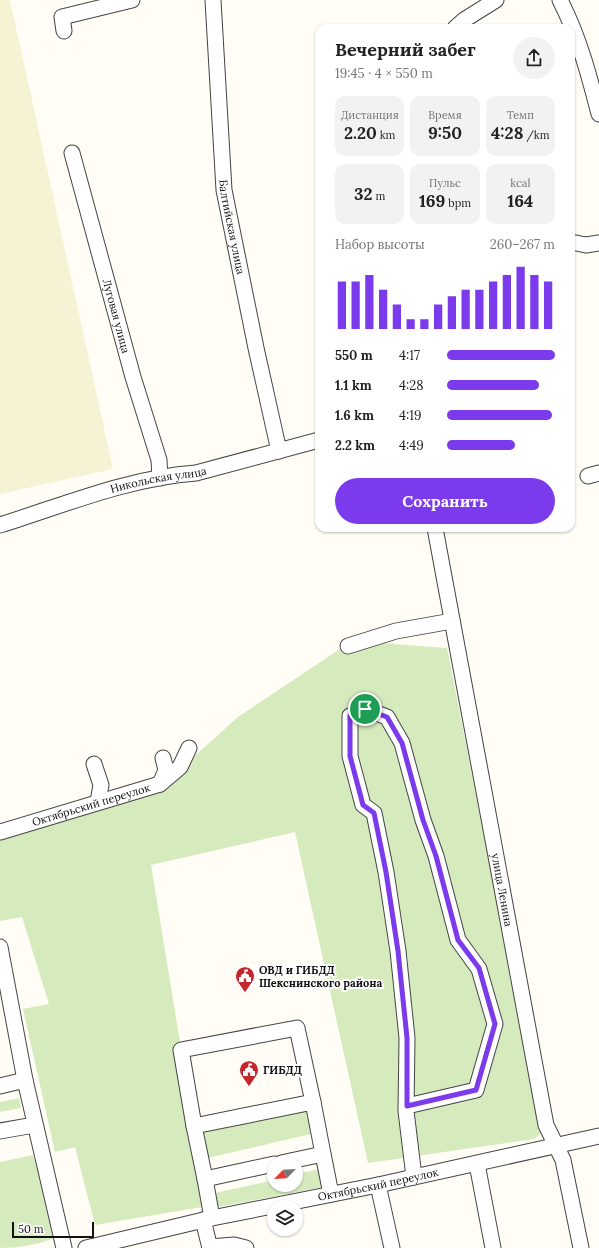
<!DOCTYPE html>
<html lang="ru">
<meta charset="utf-8">
<style>
:root{--surface:#fff;--page:#f2f2f2;--text:#222;--muted:#767676;--accent:#7c3aed}
body{margin:0;font-family:Lora,serif;background:var(--page);color:var(--text);height:100vh;display:flex;flex-direction:column;font-size:15px;white-space:nowrap}
*{box-sizing:border-box;margin:0}
p{font-size:13px;color:var(--muted)}
.icon{flex:none;width:22px;height:22px;fill:none;stroke:currentColor;stroke-width:2;stroke-linecap:round;stroke-linejoin:round}
.map{position:relative;flex:1;overflow:hidden}
.drawer{position:absolute;left:315px;top:24px;width:260px;height:508px;display:flex;flex-direction:column;background:var(--surface);border-radius:12px;box-shadow:0 1px 3px #0004}
.drawer>*{flex:none}
.needle{width:26px;rotate:246deg}
.fabs{position:absolute;left:267px;top:1156px;display:grid;gap:8px}
.fabs a{display:grid;place-items:center;width:36px;height:36px;border-radius:50%;background:var(--surface);box-shadow:0 1px 3px #0004;font-size:20px}
.scale{position:absolute;left:12px;bottom:10px;width:82px;box-sizing:border-box;padding-left:4px;border:2px solid #111;border-top:0;font-size:11px;line-height:14px;white-space:nowrap;color:#111;-webkit-text-stroke:3px #fff;paint-order:stroke}
.pin{position:absolute;display:grid;place-items:center;width:34px;height:34px;color:#fff;margin:-17px;border:2px solid #fff;border-radius:50%;box-shadow:0 1px 4px #0007}
.round{display:grid;place-items:center;flex:none;width:42px;height:42px;border-radius:21px;background:var(--page)}
.summary{display:flex;align-items:center;justify-content:space-between;height:68px;padding:0 20px}
h1{font-size:18px;font-weight:800;line-height:30px}
.stats{display:grid;grid-template-columns:repeat(3,1fr);gap:6px;height:68px;padding:4px 20px}
.stats div{display:grid;align-content:center;border-radius:10px;background:var(--page);text-align:center}
.stats b{font-size:17px;font-weight:800}
.stats small{font-size:11px;font-weight:400}
.stats p{font-size:11px}
.chart{height:112px;padding:8px 20px}
.chart p{display:flex;justify-content:space-between}
.chart svg{width:100%;height:72px;margin-top:4px;stroke:var(--accent);stroke-width:6}
.cta{display:flex;gap:8px;margin-top:auto;padding:8px 20px}
.cta a{flex:1;height:46px;border-radius:24px;background:var(--accent);color:#fff;font-size:16px;font-weight:800;line-height:46px;text-align:center}
ul{padding:0 20px;list-style:none;font-size:13px}
li{display:grid;grid-template-columns:64px 48px 1fr;align-items:center;height:30px}
li i{height:10px;border-radius:5px;background:var(--accent)}
.map>svg:first-child{display:block}
.farmland{fill:#f6f3d4}
.green{fill:#d5ebbd}
.lines{fill:none;stroke-linecap:round;stroke-linejoin:round}
.minor-casing{stroke:#444;stroke-width:17}
.minor{stroke:#fff;stroke-width:15}
.route-casing{stroke:#fff;stroke-width:8}
.route{stroke:#7c3aed;stroke-width:5}
.labels{text-anchor:middle;stroke-width:4;stroke-linejoin:round;paint-order:stroke}
.street-label{font-size:11px;fill:#111;stroke:#fff}
.poi-label{font-size:11px;font-weight:bold;fill:#111;stroke:#fff;text-anchor:start}
</style>
<div class="map">
<svg width="599" height="1248" viewBox="0 0 599 1248">
<rect width="100%" height="100%" fill="#fffdf5"/>
<path class="farmland" d="M0,0H10L113,469L0,494Z"/>
<path class="green" d="M352,641L447,648L541,1123V1133L534,1139L368,1163L295,832L151,865L195,1134L310,1108L315,1133L195,1161L202,1207L95,1225L75,1147L55,1152L23,1009L49,1004L22,917L0,921V836L103,804L188,762L238,717Z
M19,1098L21,1108L0,1112V1102Z
M33,1155L55,1233L52,1239C35,1245 18,1248 0,1248V1162Z
M320,1169L323,1187L218,1207L215,1193L274,1180V1185H296V1174Z"/>
<g class="lines">
<g class="minor-casing">
<g id="minor">
<path id="s1" d="M213,0L224,190L256,348L279,451"/>
<path d="M560,0C579,37 589,75 599,114"/>
<path d="M455,28L464,20L496,0"/>
<path d="M64,31L62,17L132,0"/>
<path id="s2" d="M72,153L133,377L159,460L160,478"/>
<path d="M571,242L586,245L599,243"/>
<path d="M588,476L599,473"/>
<path id="s3" d="M0,525C64,505 128,478 196,473L319,440"/>
<path id="s4" d="M435,528L546,1125L563,1160L581,1248"/>
<path d="M348,646L396,631L452,621"/>
<path d="M94,764L101,785L98,802"/>
<path d="M160,784L166,770L163,758"/>
<path id="s5" d="M0,832L160,784L180,767L189,748"/>
<path d="M0,947L25,1080"/>
<path d="M0,1086L25,1080L64,1248"/>
<path d="M407,1106L476,1090L495,1024L479,969L458,940L436,856L423,820L402,743L387,717L365,709L350,716V756L363,805L374,813L386,872L398,951L407,1038L406,1111L414,1177"/>
<path d="M194,1126L181,1050L297,1028L313,1102"/>
<path d="M0,1131L34,1125"/>
<path d="M281,1163L323,1154L331,1194"/>
<path d="M477,1164L493,1248"/>
<path d="M205,1179L194,1126L313,1102L323,1154"/>
<path d="M378,1185L392,1248"/>
<path d="M212,1218L205,1179L274,1164"/>
<path d="M203,1220L210,1248"/>
<path d="M210,1247L234,1245L246,1248"/>
<path id="s6" d="M86,1248L212,1218L378,1185L599,1136"/>
</g>
</g>
<use href="#minor" class="minor"/>
</g>
<g class="lines">
<g class="route-casing">
<path id="route" d="M365,709L387,717L402,743L423,820L436,856L458,940L479,968L495,1024L476,1090L407,1106V1038L398,951L386,872L374,813L363,805L350,756V716Z"/>
</g>
<use href="#route" class="route"/>
</g>
<defs>
<g id="civic-pin" transform="scale(1)"><path d="M0 17L-7.5 6A9.5 9.5 0 1 1 7.5 6Z" fill="#c4262e" stroke="#fff"/><path d="M-.6-6.5H3V-4.5H.6V-3L4-1V1h2V6H-6V1h2V-1L-.6-3ZM-1.2 2.5V6h2.4V2.5Z" fill="#fff"/></g>
</defs>
<g fill-rule="evenodd">
<use href="#civic-pin" x="245" y="976"/>
<use href="#civic-pin" x="249" y="1070"/>
</g>
<g class="labels">
<g class="street-label">
<text dy="4" stroke="none"><textPath href="#s1" startOffset="228">Балтийская улица</textPath></text>
<text dy="4" stroke="none"><textPath href="#s2" startOffset="169">Луговая улица</textPath></text>
<text dy="4" stroke="none"><textPath href="#s3" startOffset="165">Никольская улица</textPath></text>
<text dy="4" stroke="none"><textPath href="#s5" startOffset="95">Октябрьский переулок</textPath></text>
<text dy="4" stroke="none"><textPath href="#s4" startOffset="368">улица Ленина</textPath></text>
<text dy="4" stroke="none"><textPath href="#s6" startOffset="299">Октябрьский переулок</textPath></text>
</g>
<g class="poi-label">
<text x="259" y="974">ОВД и ГИБДД<tspan x="259" dy="13">Шекснинского района</tspan></text>
<text x="263" y="1074">ГИБДД</text>
</g>
</g>
</svg>
<div class="fabs">
<a><svg class="needle" viewBox="-14 -14 28 28"><path d="M0-13l5 13h-10z" fill="#e53935"/><path d="M0 13l5-13h-10z" fill="#767676"/></svg></a>
<a><svg class="icon" aria-label="layers" viewBox="0 0 24 24"><path d="M12 4l9 5-9 5-9-5zM3 14l9 5 9-5"/></svg></a>
</div>
<div class="scale">50 m</div>
<div class="pin" style="left:365px;top:709px;background:#1e9e55"><svg class="icon" aria-label="arrive" viewBox="0 0 24 24"><path d="M6 21V4h12l-3 4 3 4H6"/></svg></div>
<section class="drawer">
<div class="summary"><div><h1>Вечерний забег</h1><p>19:45 · 4 × 550 m</p></div><a class="round"><svg class="icon" aria-label="share" viewBox="0 0 24 24"><path d="M12 15V3M7 8l5-5 5 5M5 13v7h14v-7"/></svg></a></div>
<div class="stats">
<div><p>Дистанция</p><b>2.20<small> km</small></b></div>
<div><p>Время</p><b>9:50</b></div>
<div><p>Темп</p><b>4:28<small> /km</small></b></div>
</div>
<div class="stats">
<div><b>32<small> m</small></b></div>
<div><p>Пульс</p><b>169<small> bpm</small></b></div>
<div><p>kcal</p><b>164</b></div>
</div>
<div class="chart"><p><span>Набор высоты</span>260–267 m</p>
<svg viewBox="0 0 160 44" preserveAspectRatio="none"><path d="M5 44V15M15 44V15M25 44V11M35 44V20M45 44V29M55 44V38M65 44V38M75 44V29M85 44V24M95 44V20M105 44V20M115 44V15M125 44V11M135 44V6M145 44V11M155 44V15"/></svg>
</div>
<ul>
<li><b>550 m</b>4:17<i style="width:100%"></i></li>
<li><b>1.1 km</b>4:28<i style="width:85%"></i></li>
<li><b>1.6 km</b>4:19<i style="width:97%"></i></li>
<li><b>2.2 km</b>4:49<i style="width:63%"></i></li>
</ul>
<div class="cta"><a>Сохранить</a></div>
</section>
</div>
